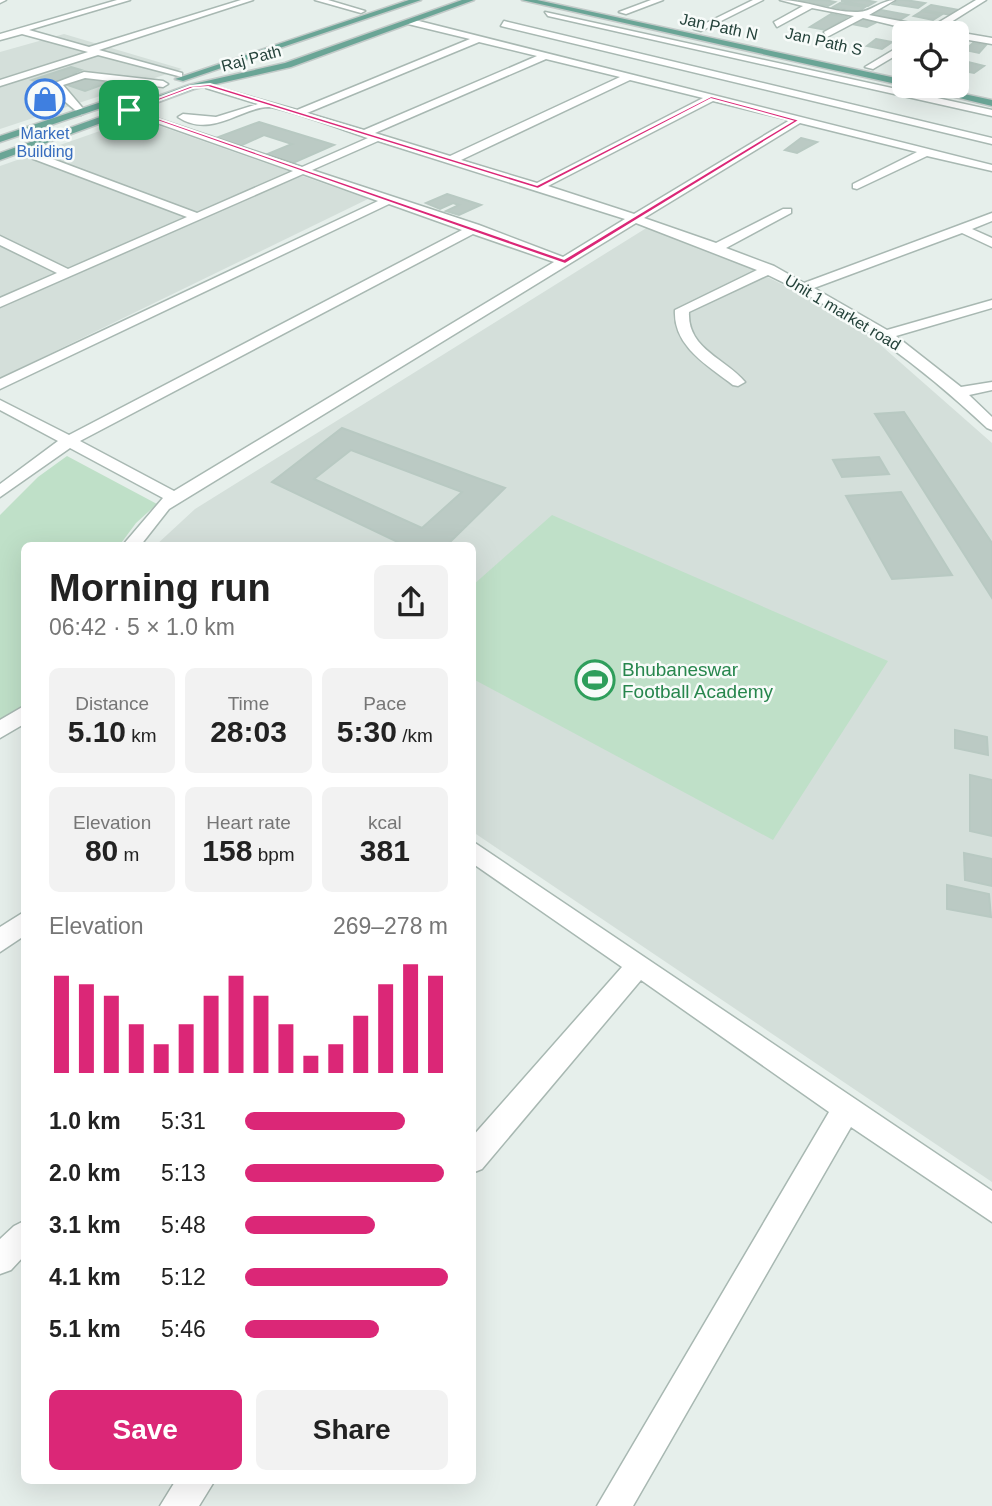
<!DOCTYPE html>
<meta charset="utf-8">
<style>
:root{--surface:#fff;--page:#f2f2f2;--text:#222;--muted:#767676;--accent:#db2777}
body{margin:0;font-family:Helvetica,sans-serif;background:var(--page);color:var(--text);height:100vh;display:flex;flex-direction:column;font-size:26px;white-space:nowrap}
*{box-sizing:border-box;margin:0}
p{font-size:23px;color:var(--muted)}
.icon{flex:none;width:38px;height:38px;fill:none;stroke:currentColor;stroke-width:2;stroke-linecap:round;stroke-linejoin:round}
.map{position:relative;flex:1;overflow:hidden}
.side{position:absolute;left:21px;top:542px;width:455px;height:942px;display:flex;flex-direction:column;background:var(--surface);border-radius:10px;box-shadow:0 7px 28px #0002}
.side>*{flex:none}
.controls{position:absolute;left:892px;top:21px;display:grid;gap:14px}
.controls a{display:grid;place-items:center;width:77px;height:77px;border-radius:10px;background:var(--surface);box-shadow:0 7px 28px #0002;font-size:35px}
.pin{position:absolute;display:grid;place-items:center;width:60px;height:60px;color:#fff;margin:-30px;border-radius:14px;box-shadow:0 4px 10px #0006}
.round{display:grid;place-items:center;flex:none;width:74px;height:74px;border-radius:10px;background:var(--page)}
.headline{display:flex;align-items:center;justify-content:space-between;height:119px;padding:0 28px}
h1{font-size:38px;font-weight:700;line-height:52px}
.stats{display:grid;grid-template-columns:repeat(3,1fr);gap:10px;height:119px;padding:7px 28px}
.stats div{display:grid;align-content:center;border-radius:10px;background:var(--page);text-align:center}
.stats b{font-size:30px;font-weight:700}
.stats small{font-size:19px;font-weight:400}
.stats p{font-size:19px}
.chart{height:196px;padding:14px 28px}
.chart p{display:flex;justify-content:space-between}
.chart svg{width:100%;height:126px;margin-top:7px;stroke:var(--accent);stroke-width:6}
.cta{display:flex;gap:14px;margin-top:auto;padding:14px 28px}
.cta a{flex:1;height:80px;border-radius:10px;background:var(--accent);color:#fff;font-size:28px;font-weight:700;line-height:80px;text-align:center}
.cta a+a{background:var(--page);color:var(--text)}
ul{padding:0 28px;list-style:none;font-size:23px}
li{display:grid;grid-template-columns:112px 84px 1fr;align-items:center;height:52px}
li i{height:18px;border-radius:9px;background:var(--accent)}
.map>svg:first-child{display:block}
.built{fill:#d4dfda}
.green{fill:#bfe0c8}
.building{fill:#bbcac4;stroke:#b8c9c2;stroke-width:2;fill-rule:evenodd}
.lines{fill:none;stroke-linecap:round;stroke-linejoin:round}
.minor-casing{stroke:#a8b8b2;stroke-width:3}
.major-casing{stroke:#c2cac8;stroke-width:3}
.minor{fill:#fff;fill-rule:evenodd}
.major{fill:#6aa596;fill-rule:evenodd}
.route{fill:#db2777;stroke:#fff;stroke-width:2;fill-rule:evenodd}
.labels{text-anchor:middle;stroke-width:5;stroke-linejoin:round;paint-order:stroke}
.far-street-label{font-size:16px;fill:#24423a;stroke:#f7fbf9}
.far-shop-label{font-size:16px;fill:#366cbe;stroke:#f7fbf9}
.leisure-label{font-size:19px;fill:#27864d;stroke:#f7fbf9;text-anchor:start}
</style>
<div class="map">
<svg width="992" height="1506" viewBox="0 0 992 1506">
<rect width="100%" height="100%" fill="#e6efeb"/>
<path class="built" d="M64,34L182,69L0,129V52Z
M137,118L368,199L0,378V166Z
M648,227L724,255L821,304L876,341L992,443V1182L473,832L472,546H155L195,509Z"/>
<path class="green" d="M67,456L157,504L136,523L119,546H24V708L0,724V515L38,477Z
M552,515L888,661L773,840L473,679V585Z"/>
<path class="building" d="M825,0L835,2L828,6L798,1Z
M865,0L875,2L868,6L841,1Z
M898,0H905L925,3L918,8L893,4Z
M840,3L865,7L858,12L833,7Z
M931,5L959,10L951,15L923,10Z
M881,10L908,15L900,20L873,15Z
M922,11L941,15L933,20L914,16Z
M831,14L847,17L826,30L810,27Z
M857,18L877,22L867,27L847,23Z
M876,39L892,42L882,49L867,46Z
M973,43L986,45L979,53L965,50Z
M968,62L984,66L974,73L958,70Z
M71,67L81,70L74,73L107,83L85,91L53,80L43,84L32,80Z
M259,122L334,145L293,163L265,155L292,144L264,135L240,146L216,138Z
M801,138L817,142L797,153L785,150Z
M447,194L481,205L459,215L446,211L459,205L453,203L440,209L426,203Z
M904,412L992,543V598L875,414Z
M342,428L477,478L505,488L446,546H406L272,482ZM351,450L462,492L422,528L314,479Z
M879,457L889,474L842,477L833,460Z
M901,492L952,575L892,579L846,496Z
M955,730L987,737L988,755L955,748Z
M970,775L992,780V836L970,831Z
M964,853L992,859V886L965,880Z
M947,885L989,894L991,917L947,909Z"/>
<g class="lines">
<g class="minor-casing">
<path id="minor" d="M0,0H6L0,3Z
M117,0H130L29,30L89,47L241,0H253L99,50L182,73V77L98,55L0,86V80L88,52L22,34L0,40V34Z
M315,0H328L365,11L361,13Z
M651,0H663L626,14L619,12Z
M753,0H763L701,31L694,29Z
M780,0C807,0 832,13 858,12C871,12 881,0 895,0L869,15L931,27L976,0H986L940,29L952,33H925L863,18L827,37L824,32L854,16L812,8L777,27L774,22L803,6Z
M545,12L992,110V116L548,16Z
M411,19L992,165V171L927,156L857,189L853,188V184L917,152L800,123L644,218L716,243L783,209H791V213L726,248L774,266L804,283L992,213V221L972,229L992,238V247L962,233L814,288L887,330L992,300V308L896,336L961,387L992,382V390L969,395L992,417V430L987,428C920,365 851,314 768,275L689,312C687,349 725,358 745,382L738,386L733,385C707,365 673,346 675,310L757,270L636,223L169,509L140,546H122L163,498L70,448L0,497V484L58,441L0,410V400L69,435L462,230L389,204L0,389V379L378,201L303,174L0,307V298L57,273L0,245V236L68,269L187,217L15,152V148H23L197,213L293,171L126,112V108L302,167L368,138C349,132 282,107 268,107C240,108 211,139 178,117L183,114L216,117L258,104L206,88V84L297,110L470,39L408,24ZM479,42L537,56L364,130L307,113ZM546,59L620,77L450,156L375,133ZM630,80L703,98L537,183L461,160ZM713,101L790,120L634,214L548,186ZM378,141L625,219L563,257L479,225L312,170ZM473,234L554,262L174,491L80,441Z
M504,21L992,138V144L501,26Z
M957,32L992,38V44L957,38V33H954Z
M905,43V50L873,69L865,67Z
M84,72L163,81L168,84L163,87L85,78L63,85L86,112L81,115L62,99L52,84Z
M24,706V724L0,738V720Z
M472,841L992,1191V1222L851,1127L633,1506H597L829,1112L641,980L482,1169L472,1173V1137L622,967L472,863Z
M24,912V936L0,952V927Z
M24,1221V1256L11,1270L0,1274V1239L14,1226Z
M176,1480H215L199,1506H160Z"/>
</g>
<g class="major-casing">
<path id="major" d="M409,0H421L183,81L175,79Z
M462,0H474L291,67L194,89L0,160V153L189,85L285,63Z
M522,0H537L905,80V86Z
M910,86H927L992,100V106Z
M116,97L119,102L0,142V136Z"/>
</g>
<use href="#minor" class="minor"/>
<use href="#major" class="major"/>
</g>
<path class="route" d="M210,84L537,185L711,96L800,120L565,264L126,110L190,86ZM208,87L538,189L711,99L792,121L564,259L134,110L193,88Z"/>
<defs>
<g id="shop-ring" transform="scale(2.0125)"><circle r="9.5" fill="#f7fbf9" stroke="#3f7fe0" stroke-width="1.5"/><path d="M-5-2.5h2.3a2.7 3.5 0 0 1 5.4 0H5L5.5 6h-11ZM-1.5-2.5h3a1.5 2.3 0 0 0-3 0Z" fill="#3f7fe0"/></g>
<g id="stadium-ring" transform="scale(2.0125)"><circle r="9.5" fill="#f7fbf9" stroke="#2e9e5b" stroke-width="1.5"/><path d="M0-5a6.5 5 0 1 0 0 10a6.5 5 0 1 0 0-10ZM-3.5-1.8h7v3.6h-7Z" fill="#2e9e5b"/></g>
</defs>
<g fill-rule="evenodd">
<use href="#shop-ring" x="45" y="99"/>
<use href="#stadium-ring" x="595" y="680"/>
</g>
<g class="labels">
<g class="far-street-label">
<text transform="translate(719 26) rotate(12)" y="6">Jan Path N</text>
<text transform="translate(824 41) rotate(13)" y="6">Jan Path S</text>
<text transform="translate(251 58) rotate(-15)" y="6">Raj Path</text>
<text transform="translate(843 312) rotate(31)" y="6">Unit 1 market road</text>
</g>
<g class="far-shop-label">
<text x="45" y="139">Market<tspan x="45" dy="18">Building</tspan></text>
</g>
<g class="leisure-label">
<text x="622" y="676">Bhubaneswar<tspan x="622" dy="22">Football Academy</tspan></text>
</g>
</g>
</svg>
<div class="controls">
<a><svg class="icon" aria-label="locate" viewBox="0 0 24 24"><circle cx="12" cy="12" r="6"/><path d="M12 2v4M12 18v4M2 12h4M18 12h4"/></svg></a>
</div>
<div class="pin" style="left:129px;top:110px;background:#1e9e55"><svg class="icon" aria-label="arrive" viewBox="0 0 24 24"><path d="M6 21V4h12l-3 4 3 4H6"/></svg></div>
<section class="side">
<div class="headline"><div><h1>Morning run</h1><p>06:42 · 5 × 1.0 km</p></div><a class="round"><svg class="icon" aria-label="share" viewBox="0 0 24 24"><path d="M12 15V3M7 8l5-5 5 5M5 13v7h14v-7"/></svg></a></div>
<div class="stats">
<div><p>Distance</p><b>5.10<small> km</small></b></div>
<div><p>Time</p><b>28:03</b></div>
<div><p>Pace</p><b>5:30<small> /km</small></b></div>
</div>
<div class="stats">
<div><p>Elevation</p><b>80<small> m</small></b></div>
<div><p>Heart rate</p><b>158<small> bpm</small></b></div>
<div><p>kcal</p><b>381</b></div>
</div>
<div class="chart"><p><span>Elevation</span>269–278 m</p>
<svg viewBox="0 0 160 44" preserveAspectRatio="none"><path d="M5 44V10M15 44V13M25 44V17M35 44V27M45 44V34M55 44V27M65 44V17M75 44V10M85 44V17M95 44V27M105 44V38M115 44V34M125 44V24M135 44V13M145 44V6M155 44V10"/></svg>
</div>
<ul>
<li><b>1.0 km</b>5:31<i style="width:79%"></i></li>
<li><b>2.0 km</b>5:13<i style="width:98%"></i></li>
<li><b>3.1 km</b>5:48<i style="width:64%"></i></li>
<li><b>4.1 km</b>5:12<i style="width:100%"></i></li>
<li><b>5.1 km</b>5:46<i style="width:66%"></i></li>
</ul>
<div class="cta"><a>Save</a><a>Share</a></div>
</section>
</div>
